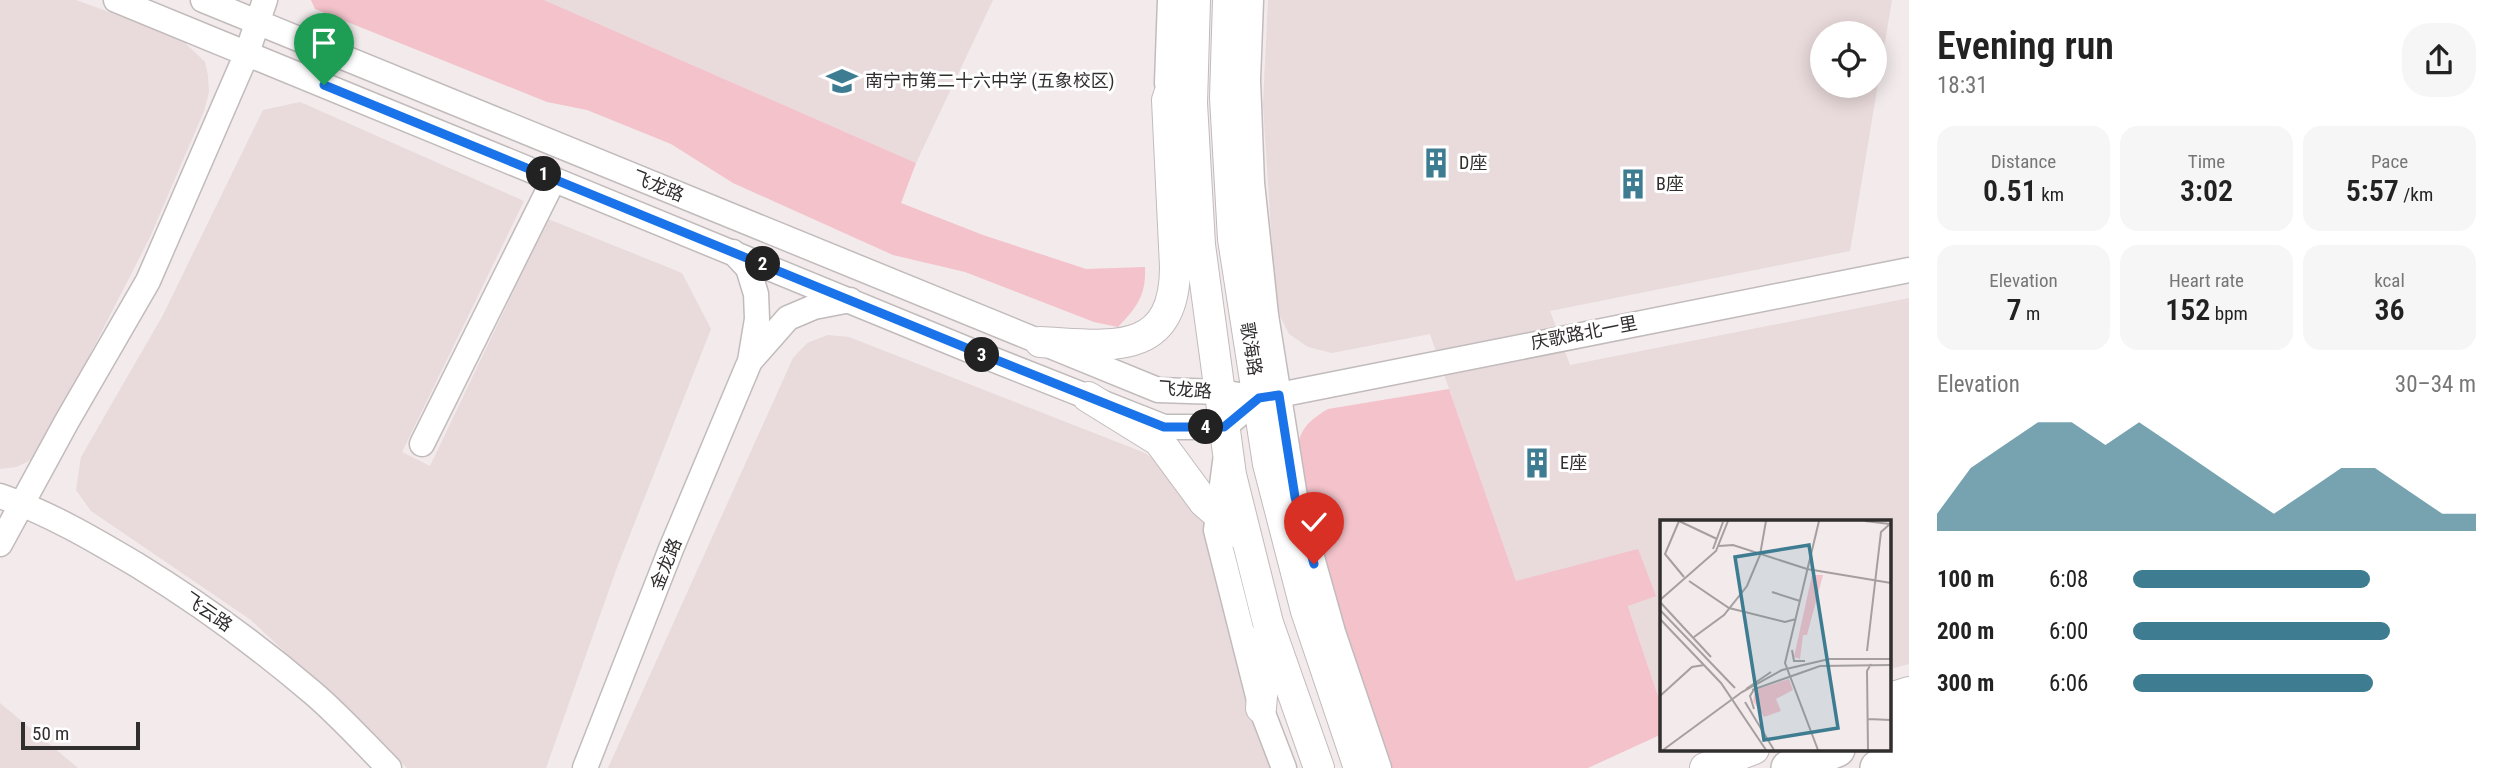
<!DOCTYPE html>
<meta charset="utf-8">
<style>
:root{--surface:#fff;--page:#f6f6f6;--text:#222;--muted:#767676;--accent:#3e7d91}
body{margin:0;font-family:"Roboto Condensed","Noto Sans SC",sans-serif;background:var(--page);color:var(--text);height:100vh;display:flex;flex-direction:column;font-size:26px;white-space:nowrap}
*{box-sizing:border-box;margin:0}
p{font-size:23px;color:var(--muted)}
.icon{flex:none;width:38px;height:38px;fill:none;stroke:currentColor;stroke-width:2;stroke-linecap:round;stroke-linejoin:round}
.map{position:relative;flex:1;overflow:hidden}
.sheet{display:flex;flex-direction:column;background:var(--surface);width:595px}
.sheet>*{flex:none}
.buttons{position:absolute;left:1810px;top:21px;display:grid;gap:14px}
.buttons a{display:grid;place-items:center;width:77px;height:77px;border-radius:50%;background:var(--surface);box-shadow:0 4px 18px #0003;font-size:35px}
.scale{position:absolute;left:21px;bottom:18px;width:119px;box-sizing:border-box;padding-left:7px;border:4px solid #312e2e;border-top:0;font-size:19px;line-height:24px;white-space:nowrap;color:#312e2e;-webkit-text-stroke:5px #fff;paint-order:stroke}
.pin{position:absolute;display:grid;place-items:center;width:60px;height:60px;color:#fff;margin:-72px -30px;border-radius:50% 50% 50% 0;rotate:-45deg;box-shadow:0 0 7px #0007}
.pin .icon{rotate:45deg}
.km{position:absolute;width:35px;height:35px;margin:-18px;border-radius:50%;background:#222;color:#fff;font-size:19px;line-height:35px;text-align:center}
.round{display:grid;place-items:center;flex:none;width:74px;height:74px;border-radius:28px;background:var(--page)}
.headline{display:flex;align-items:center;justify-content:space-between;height:119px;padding:0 28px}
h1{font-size:38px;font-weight:600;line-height:52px}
.figures{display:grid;grid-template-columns:repeat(3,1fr);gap:10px;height:119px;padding:7px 28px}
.figures div{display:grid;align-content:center;border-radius:18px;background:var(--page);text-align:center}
.figures b{font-size:30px;font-weight:600}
.figures small{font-size:19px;font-weight:400}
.figures p{font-size:19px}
.chart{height:196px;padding:14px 28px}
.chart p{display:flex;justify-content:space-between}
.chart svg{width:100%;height:126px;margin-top:7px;fill:var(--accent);opacity:.7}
ul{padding:0 28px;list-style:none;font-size:23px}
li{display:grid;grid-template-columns:112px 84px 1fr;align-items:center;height:52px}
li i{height:18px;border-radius:9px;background:var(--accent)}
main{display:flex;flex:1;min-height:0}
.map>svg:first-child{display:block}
.built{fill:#e9dadb;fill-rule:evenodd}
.green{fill:#f3c2ca}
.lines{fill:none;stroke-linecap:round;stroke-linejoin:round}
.minor-casing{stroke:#c2bbbc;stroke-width:27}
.major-casing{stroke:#c2bbbc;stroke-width:32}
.highway-casing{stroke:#c2bbbc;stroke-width:38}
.minor{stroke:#fff;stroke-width:24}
.major{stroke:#fff;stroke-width:30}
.highway{stroke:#fff;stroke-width:35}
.route-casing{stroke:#fff;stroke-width:14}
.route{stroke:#1a73e8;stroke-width:9}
.labels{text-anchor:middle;stroke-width:6;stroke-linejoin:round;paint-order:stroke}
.poi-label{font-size:18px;fill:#312e2e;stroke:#fff;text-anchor:start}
.street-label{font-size:18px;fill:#312e2e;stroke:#fff}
.inset-road{fill:none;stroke:#a59f9f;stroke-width:2}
.view{fill:#3e7d91;fill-opacity:0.15;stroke:#3e7d91;stroke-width:3.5}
.inset-edge{fill:none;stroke:#312e2e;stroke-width:3.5}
</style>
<main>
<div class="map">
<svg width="1909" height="768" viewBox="0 0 1909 768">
<rect width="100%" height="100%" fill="#f2eaeb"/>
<path class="built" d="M0,0H76L180,38L205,62L208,76L209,92L204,111L150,237L43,446L31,460L16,467L0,469Z
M544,0H993L916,163Z
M1268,0H1892L1850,251L1550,311L1570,365L1909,298V664L1890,669V521H1662V708L1628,605L1516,581L1430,334L1332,353L1308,347L1289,334L1276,308L1263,105ZM1822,33H1874V86H1822Z
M300,102L524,201L402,452L430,466L548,219L682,273L711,329L616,570L546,768H407L251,620L91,511L76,490L81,457L163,315L263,110Z
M828,335L849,337L1145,453L1175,474L1194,496L1205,524L1277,768H608L793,358L807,343Z
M0,703L78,768H0Z"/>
<path class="green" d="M311,0H544L916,163L901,203L983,235L1086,269L1145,267C1146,296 1137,307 1118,327L1094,322L965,272L893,255L733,183L671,144L587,110L547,102L315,9Z
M1449,389L1516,581L1638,549L1656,596L1628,606L1662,708V734L1588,768H1389L1342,640L1296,462C1297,434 1304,423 1328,409Z"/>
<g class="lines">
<g class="minor-casing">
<path id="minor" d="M116,0L969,350L1164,427H1224L1259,398
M203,0L1158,390L1220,392L1259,398L1279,395L1909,270
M1251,0L1248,80L1252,183L1266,315L1295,497L1333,632L1379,768
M1167,83L1170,0
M751,360L788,318L814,307L850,300
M422,444L554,179
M1225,462L1216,530L1261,708L1284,768
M0,496C49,513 93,539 137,565C199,603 258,646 313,693C340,716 364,743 389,768
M0,544L67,421L148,281L247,53L265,0
M585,768L671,549L750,361L757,319L756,294L748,268L733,252"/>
</g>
<g class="major-casing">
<path id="major" d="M1195,0L1192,103L1200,245L1231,475L1268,623L1319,768
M1228,0L1225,98L1233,239L1268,464L1306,611L1359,768
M1040,342C1106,345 1175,360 1175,267L1167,100L1186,46
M1088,397L1159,441L1204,502L1246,538
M1890,698L1909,692
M1261,708L1267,634
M1705,768L1754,749"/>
</g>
<g class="highway-casing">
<path id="highway" d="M1890,728L1909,722
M1789,768L1837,749
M1878,768L1909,756"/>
</g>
<use href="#minor" class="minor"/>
<use href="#major" class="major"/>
<use href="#highway" class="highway"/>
</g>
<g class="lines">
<g class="route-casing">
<path id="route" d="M324,85L969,349L1164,427H1224L1259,398L1279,395L1295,497L1314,564"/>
</g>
<use href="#route" class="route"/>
</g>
<defs>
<g id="school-bare" transform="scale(2.415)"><path d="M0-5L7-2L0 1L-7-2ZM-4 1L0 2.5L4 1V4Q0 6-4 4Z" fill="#3e7d91" stroke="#fff" stroke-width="2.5" paint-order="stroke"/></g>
<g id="building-bare" transform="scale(2.415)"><path d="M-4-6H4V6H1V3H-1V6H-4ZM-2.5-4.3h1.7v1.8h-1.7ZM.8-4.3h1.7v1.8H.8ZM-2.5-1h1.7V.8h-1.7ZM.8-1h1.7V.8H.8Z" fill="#3e7d91" stroke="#fff" stroke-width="2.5" paint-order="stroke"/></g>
</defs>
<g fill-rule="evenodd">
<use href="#school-bare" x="842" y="81"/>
<use href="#building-bare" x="1436" y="163"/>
<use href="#building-bare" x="1633" y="184"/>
<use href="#building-bare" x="1537" y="463"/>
</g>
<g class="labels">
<g class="poi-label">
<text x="865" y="87">南宁市第二十六中学 (五象校区)</text>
<text x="1459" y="169">D座</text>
<text x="1656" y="190">B座</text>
<text x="1560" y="469">E座</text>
</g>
<g class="street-label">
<text transform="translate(658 186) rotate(22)" y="6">飞龙路</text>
<text transform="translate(1584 333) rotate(-11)" y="6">庆歌路北一里</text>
<text transform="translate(1251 349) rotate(81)" y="6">歌海路</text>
<text transform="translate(1185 390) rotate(4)" y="6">飞龙路</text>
<text transform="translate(666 564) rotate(-68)" y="6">金龙路</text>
<text transform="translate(208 612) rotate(35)" y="6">飞云路</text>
</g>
</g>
<g transform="translate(1660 520)">
<rect width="231" height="231" fill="#f2eaeb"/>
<path d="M152,55H163L147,115H143L140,139L134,137ZM129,159L133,170L116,179L121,191L104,197L93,181L95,170Z" fill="#f3c2ca"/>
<path class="inset-road" d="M19,1L5,34L24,57M19,1L57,19M205,1L230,4M59,26L73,25L147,49L231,63M53,29L63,2M29,61L69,88L125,102L136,99M112,72L140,81M0,80L56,31L68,1M0,82L51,137M0,90L75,168M0,99L61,163L106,230M34,117L64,95L87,66L100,35L106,1M132,130L134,141H145M207,131L221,12L231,3M86,169L111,152M92,170L160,146L231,145M0,176L32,147L44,145M85,182L114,230M94,189L90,176L95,168M208,199L231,200M3,230L82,172L122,150L169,139H231M158,230L125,143L159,1M208,230L207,151L211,144"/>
<path class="view" d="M149,25L178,208L104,220L75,37Z"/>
<rect width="231" height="231" class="inset-edge"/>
</g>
</svg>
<div class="buttons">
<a><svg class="icon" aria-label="locate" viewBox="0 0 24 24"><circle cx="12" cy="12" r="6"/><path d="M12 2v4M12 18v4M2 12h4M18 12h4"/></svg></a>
</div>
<div class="scale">50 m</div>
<div class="pin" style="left:324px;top:85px;background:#1e9e55"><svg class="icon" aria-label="arrive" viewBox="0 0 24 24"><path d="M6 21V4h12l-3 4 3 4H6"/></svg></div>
<div class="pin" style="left:1314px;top:564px;background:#d93025"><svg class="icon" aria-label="check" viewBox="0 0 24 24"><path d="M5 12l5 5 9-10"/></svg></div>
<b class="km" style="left:544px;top:174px">1</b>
<b class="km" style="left:763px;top:264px">2</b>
<b class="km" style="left:982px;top:355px">3</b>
<b class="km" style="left:1206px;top:427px">4</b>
</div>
<section class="sheet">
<div class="headline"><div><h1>Evening run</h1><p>18:31</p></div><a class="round"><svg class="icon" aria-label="share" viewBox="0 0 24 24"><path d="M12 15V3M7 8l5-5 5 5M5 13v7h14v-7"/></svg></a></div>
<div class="figures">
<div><p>Distance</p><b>0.51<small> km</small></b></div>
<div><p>Time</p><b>3:02</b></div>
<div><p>Pace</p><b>5:57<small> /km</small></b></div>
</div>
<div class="figures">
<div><p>Elevation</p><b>7<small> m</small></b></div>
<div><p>Heart rate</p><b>152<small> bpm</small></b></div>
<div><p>kcal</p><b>36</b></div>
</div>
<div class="chart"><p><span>Elevation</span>30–34 m</p>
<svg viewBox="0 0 160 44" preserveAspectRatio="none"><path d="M0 44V38L10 22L20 14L30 6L40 6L50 14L60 6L70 14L80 22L90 30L100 38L110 30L120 22L130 22L140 30L150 38L160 38V44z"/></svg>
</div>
<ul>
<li><b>100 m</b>6:08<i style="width:69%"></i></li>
<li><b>200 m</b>6:00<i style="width:75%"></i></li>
<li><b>300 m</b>6:06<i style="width:70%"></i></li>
</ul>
</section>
</main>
